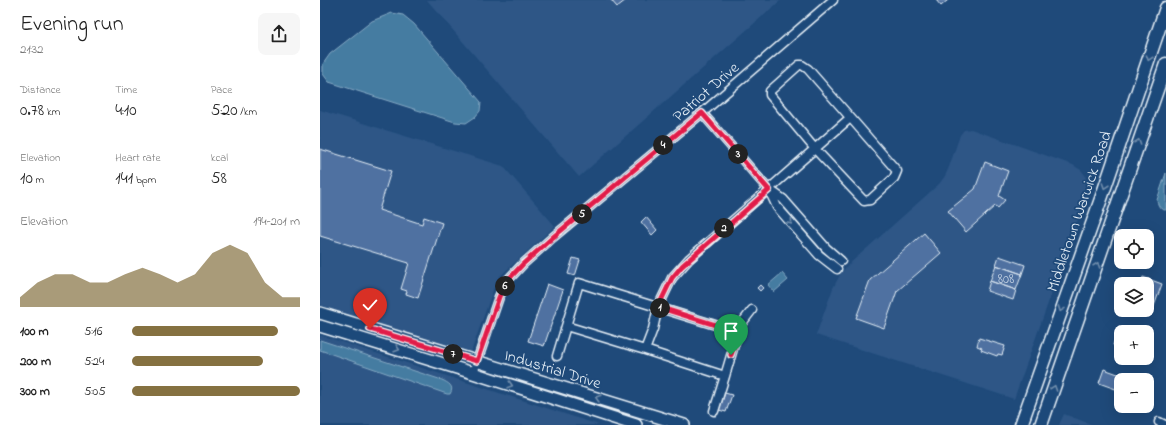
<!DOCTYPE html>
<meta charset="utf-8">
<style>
:root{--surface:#fff;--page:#f6f6f6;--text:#222;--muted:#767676;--accent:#857141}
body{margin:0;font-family:"Indie Flower",sans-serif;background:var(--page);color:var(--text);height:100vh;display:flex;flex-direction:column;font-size:15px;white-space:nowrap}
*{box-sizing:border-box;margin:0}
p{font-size:13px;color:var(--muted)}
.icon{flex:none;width:22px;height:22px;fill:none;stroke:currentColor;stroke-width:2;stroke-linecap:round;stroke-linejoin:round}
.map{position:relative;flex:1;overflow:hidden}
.side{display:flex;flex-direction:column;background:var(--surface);width:320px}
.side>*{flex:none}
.fabs{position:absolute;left:794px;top:229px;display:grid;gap:8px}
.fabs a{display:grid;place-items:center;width:40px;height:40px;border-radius:8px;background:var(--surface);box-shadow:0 4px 16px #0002;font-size:20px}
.pin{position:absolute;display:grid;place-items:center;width:34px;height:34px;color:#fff;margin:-41px -17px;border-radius:50% 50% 50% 0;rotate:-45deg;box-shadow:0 0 4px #0007}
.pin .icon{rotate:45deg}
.km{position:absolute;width:20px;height:20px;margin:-10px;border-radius:50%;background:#222;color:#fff;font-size:11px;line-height:20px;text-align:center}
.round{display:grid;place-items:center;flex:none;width:42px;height:42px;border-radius:8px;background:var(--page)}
.summary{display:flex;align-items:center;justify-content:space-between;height:68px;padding:0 20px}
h1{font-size:22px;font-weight:600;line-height:30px}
.stats{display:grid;grid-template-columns:repeat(3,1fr);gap:6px;height:68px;padding:4px 20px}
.stats div{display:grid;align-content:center}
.stats b{font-size:17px;font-weight:600}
.stats small{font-size:11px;font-weight:400}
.stats p{font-size:11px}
.chart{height:112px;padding:8px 20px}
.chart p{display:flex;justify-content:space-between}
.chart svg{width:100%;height:72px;margin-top:4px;fill:var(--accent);opacity:.7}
ul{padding:0 20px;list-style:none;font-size:13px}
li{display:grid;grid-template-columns:64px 48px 1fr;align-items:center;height:30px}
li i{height:10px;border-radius:5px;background:var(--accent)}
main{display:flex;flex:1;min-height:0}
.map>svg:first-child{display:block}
.built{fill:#2d5686}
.water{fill:#447ba1;stroke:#86aac4}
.building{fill:#4f71a1;stroke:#e8f1f8}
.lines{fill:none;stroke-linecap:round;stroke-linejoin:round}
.street-casing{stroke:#e8f1f8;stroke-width:11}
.secondary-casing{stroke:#e8f1f8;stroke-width:14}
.primary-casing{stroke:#e8f1f8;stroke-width:15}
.street{stroke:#1f4a7a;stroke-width:8}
.secondary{stroke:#1f4a7a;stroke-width:11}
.primary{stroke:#1f4a7a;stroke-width:12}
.oneway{stroke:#6f8dac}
.route-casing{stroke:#fff;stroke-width:8}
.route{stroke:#e11d48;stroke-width:5}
.labels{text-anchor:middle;stroke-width:3.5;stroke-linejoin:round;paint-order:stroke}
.number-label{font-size:14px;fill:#c2d1e2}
.street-label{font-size:16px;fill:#e8f1f8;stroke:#1f4a7a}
</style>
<main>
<section class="side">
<div class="summary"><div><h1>Evening run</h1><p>21:32</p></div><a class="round"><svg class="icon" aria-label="share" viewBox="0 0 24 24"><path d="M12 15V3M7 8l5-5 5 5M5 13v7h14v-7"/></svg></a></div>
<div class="stats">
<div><p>Distance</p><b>0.78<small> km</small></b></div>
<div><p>Time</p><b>4:10</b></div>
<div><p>Pace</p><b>5:20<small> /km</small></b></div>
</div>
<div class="stats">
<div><p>Elevation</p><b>10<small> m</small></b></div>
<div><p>Heart rate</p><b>141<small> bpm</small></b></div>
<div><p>kcal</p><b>58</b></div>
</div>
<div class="chart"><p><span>Elevation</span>194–201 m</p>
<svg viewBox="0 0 160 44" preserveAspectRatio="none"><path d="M0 44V38L10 29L20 24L30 24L40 29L50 29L60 24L70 20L80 24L90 29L100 24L110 11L120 6L130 11L140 29L150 38L160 38V44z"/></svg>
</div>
<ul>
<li><b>100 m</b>5:16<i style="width:87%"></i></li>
<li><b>200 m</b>5:24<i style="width:78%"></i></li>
<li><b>300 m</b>5:05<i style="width:100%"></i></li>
</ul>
</section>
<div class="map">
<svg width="846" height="425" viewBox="0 0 846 425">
<rect width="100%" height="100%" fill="#1f4a7a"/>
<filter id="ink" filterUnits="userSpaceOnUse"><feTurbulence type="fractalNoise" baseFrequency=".025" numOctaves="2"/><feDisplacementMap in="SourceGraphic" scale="8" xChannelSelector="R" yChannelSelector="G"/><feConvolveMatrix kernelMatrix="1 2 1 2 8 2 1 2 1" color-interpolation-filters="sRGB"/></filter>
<g filter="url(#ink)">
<path class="built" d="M107,0H461L259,177Z
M0,110L183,166L235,226L177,279L150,355L0,305Z
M651,129L753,165L761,170L765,175L768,191L694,399L496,335L513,288L521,273L527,266L619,184L625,176L629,167L640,135L644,130Z
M0,335L279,425H0Z
M744,414L773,425H739Z"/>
<path class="water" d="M72,13L83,15L94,24L161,102L160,111L155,117L146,123L135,122L9,82L3,74V64L10,54L52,21Z
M846,173V210C840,210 838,206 837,200Z
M462,273L468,280L454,292L448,285Z
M0,340L122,380C128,383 135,386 130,394H127L0,350Z"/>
<path class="building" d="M291,0H306L297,7Z
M616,0H628L621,6Z
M0,149L71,171L59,210L102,224L104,217L122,223L98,298L86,294L87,291L81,289L89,263L0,236Z
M665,162L688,171L679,196L685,200L678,208L675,206L646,232L628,211L655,189Z
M326,217L337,230L332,235L321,222Z
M604,233L621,253L577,291L564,328L536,318L550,280Z
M679,256L705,265L702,274L676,265Z
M253,258L260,260L255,276L248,274Z
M676,265L702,274L696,290L670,281Z
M823,277L842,284L833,309L827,307V284H820Z
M670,281L696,290L693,300L667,291Z
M227,284L243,290L224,346L208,341Z
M440,285L443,288L440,291L437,288Z
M799,327L812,332H801V349L793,345Z
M659,338L685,346L682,355L678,354L677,356L661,350L662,348L657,346Z
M784,369L809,378L808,380H801V391L779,383Z
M405,393L412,395L406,412L399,410Z"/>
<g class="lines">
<g class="street-casing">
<path id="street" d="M479,65H482L488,69L577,171L574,178L550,200L544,201L495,149L450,95V91Z
M382,113L449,190L457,207L499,255L517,269
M450,190L463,199L506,248L521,261
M418,332L422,323L432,310
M325,350L246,326L259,283L418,332L405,376L325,350L333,329L338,307L352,278L369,259L530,118
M237,356L246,326
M153,373L179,297L187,281L203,264L232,238L382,113L513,0
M394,411L405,376
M839,422L845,425"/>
</g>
<g class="secondary-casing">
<path id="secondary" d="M0,313L364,425
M0,326L153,373L316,425"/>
</g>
<g class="primary-casing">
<path id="primary" d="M701,425L782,196L846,8
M721,425L846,64"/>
</g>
<use href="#street" class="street"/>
<use href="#secondary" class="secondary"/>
<use href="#primary" class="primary"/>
</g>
<defs><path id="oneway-chevron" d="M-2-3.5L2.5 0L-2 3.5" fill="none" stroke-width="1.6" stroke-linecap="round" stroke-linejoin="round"/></defs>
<g class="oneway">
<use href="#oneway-chevron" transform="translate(829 58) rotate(109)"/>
<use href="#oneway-chevron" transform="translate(818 142) rotate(-71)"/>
<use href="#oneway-chevron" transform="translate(785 186) rotate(109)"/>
<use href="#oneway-chevron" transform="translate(470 222) rotate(49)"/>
<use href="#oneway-chevron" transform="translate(777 265) rotate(-71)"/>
<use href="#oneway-chevron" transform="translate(741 309) rotate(110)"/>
<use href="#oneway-chevron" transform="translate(77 349) rotate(17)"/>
<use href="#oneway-chevron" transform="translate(190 385) rotate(18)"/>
<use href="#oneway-chevron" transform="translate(734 388) rotate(-71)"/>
<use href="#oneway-chevron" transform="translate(278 398) rotate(-163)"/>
</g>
</g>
<g class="lines" filter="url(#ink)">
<g class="route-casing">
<path id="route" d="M50,329L157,361L179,297L187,281L203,264L232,238L382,113L449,190L362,266L352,278L338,307L418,332L411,355"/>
</g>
<use href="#route" class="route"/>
</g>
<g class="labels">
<g class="number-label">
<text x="686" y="283">808</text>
</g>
<g class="street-label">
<text transform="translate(385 91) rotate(-41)" y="6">Patriot Drive</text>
<text transform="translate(758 211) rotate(-71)" y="6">Middletown Warwick Road</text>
<text transform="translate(233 368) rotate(17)" y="6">Industrial Drive</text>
</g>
</g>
</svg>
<div class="fabs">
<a><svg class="icon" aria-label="locate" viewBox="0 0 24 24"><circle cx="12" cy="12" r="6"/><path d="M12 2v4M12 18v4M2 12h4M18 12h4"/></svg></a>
<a><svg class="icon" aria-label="layers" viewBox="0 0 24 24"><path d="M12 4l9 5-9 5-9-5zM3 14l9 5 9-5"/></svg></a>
<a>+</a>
<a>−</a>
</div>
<div class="pin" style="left:411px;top:355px;background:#1e9e55"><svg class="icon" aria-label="arrive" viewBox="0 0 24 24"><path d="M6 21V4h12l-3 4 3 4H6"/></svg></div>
<div class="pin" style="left:50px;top:329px;background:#d93025"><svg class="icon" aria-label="check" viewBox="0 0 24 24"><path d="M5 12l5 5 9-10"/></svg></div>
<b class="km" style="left:340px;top:308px">1</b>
<b class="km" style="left:404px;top:228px">2</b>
<b class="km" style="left:418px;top:154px">3</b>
<b class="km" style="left:343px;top:145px">4</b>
<b class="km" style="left:262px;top:214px">5</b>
<b class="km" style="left:185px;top:286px">6</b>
<b class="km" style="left:133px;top:354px">7</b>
</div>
</main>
